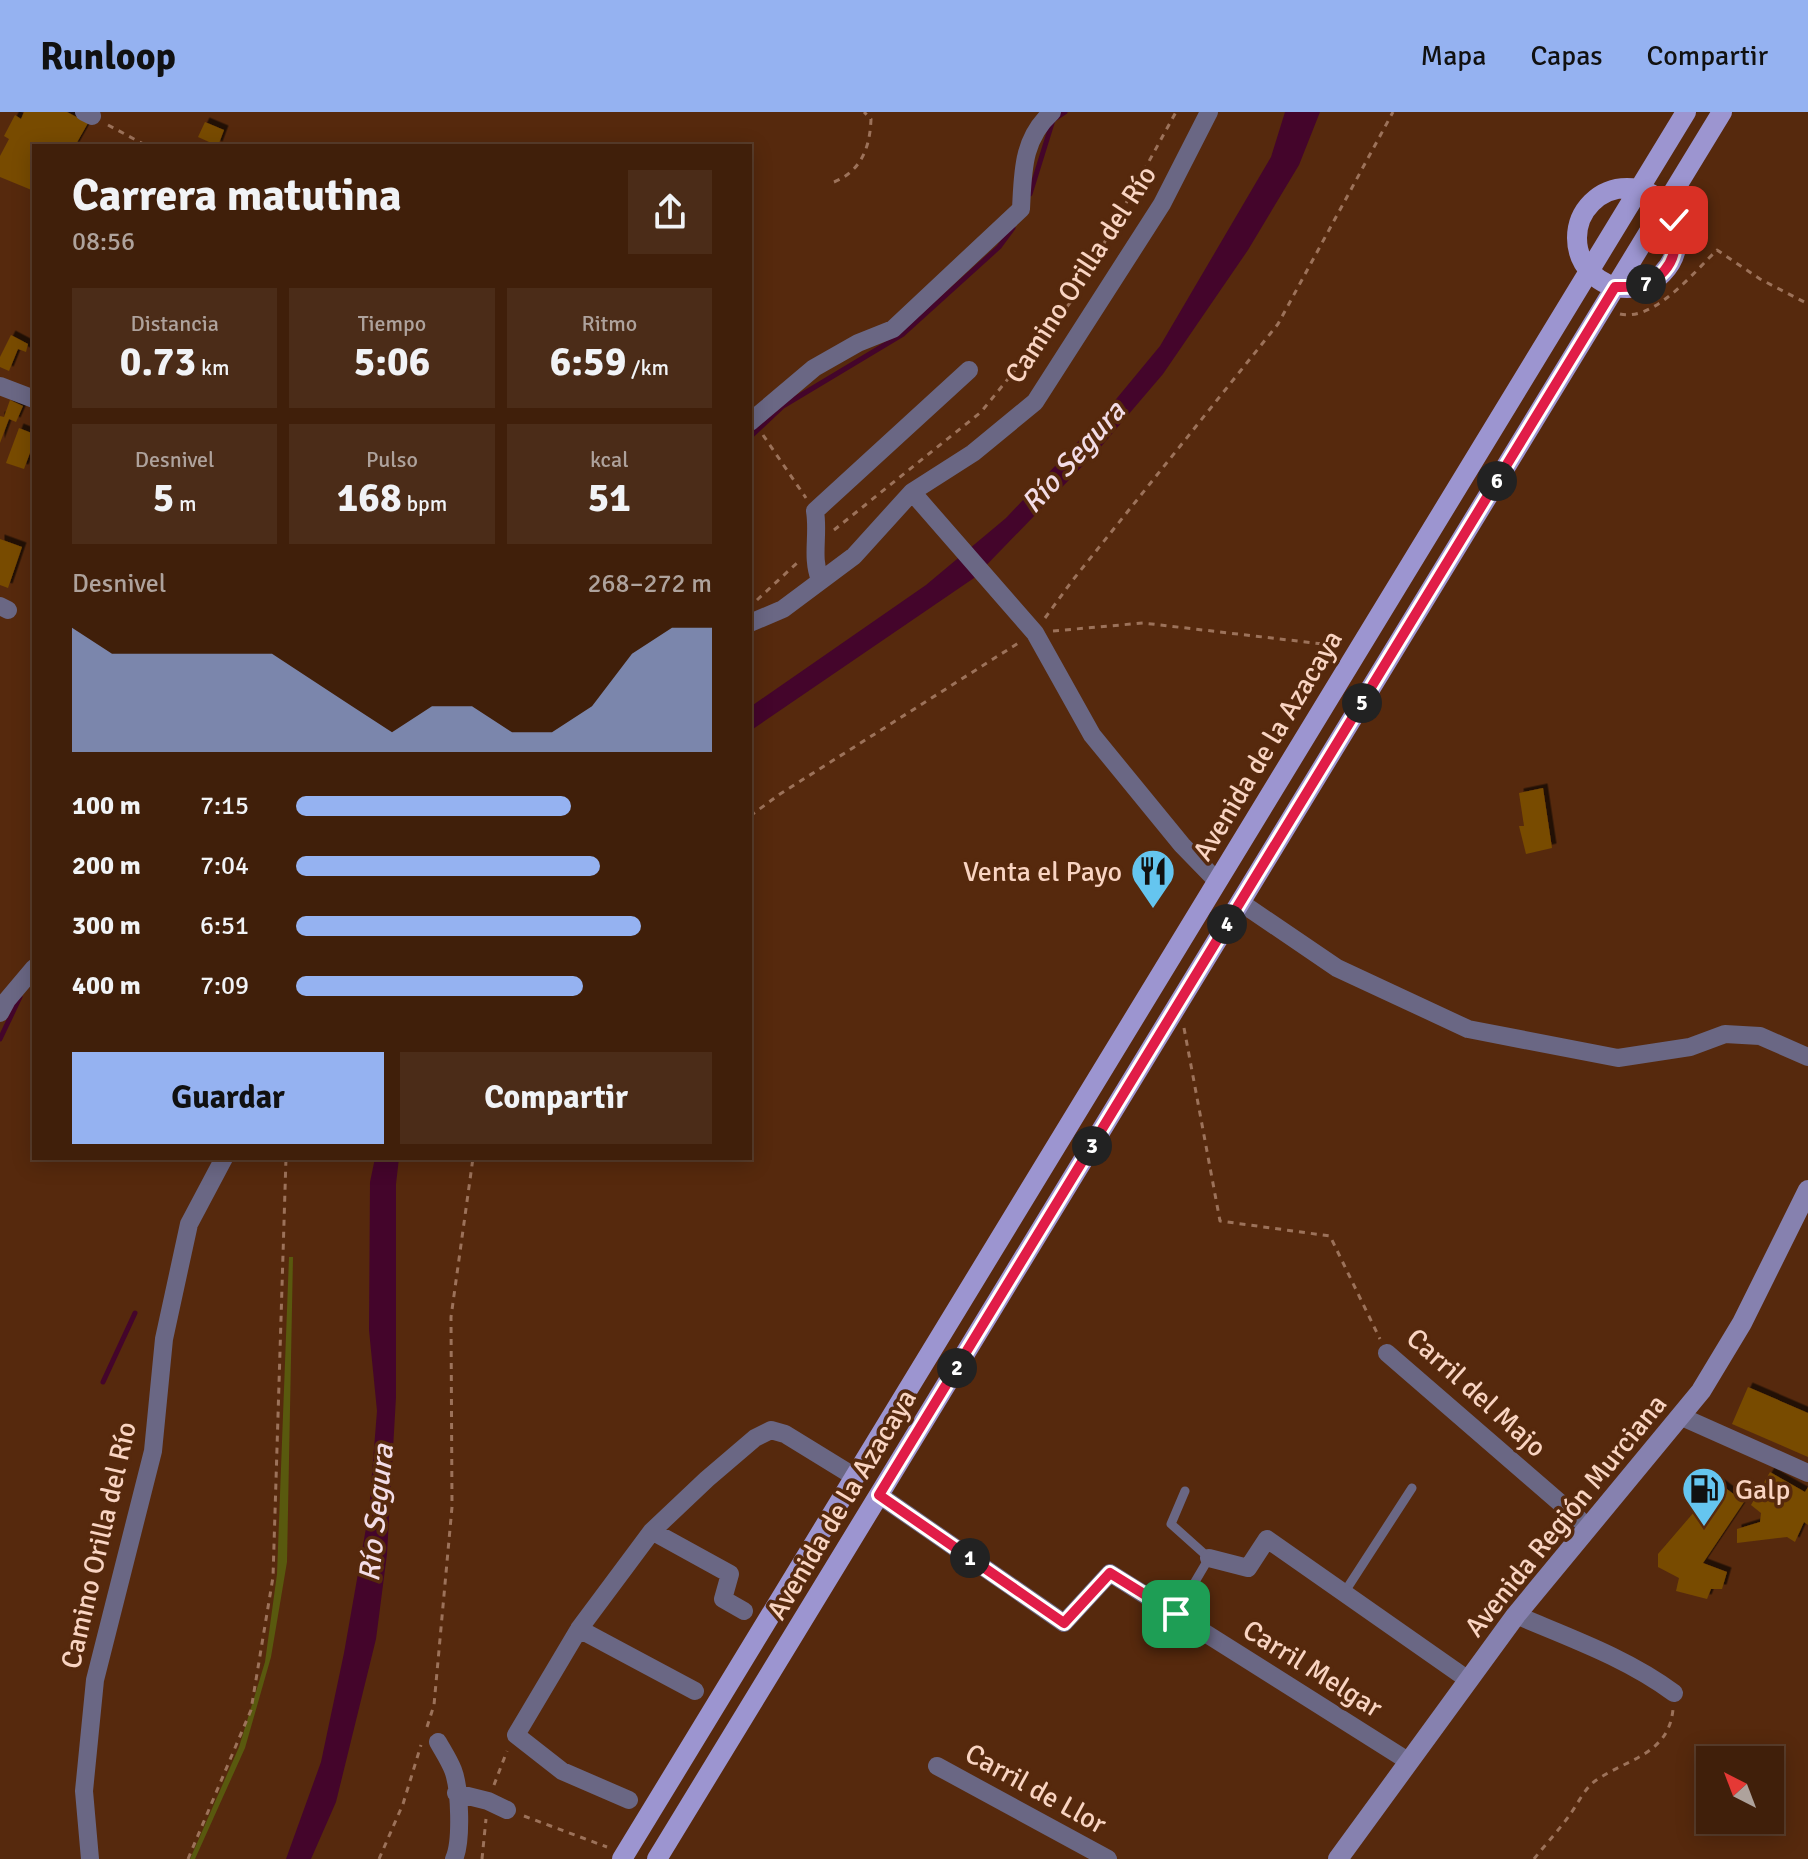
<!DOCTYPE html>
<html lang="es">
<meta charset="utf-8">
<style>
:root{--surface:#401f0a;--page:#4b2c18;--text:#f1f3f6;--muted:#aea29c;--line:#593d2b;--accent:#95b2f1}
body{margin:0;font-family:Signika,sans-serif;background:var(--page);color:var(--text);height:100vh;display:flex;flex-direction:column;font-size:30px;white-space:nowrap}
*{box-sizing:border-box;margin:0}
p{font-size:26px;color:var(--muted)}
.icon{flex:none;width:44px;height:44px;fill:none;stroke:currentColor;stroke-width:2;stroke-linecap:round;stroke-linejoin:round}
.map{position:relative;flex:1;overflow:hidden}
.sheet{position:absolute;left:32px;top:32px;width:720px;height:1016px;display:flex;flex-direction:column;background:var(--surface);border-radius:0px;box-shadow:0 4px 20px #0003,0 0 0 2px var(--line)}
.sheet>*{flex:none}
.needle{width:52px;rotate:318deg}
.tools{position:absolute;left:1696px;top:1634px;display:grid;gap:16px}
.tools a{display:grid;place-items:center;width:88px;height:88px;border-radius:0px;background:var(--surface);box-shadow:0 4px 20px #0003,0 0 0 2px var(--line);font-size:40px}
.pin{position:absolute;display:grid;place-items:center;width:68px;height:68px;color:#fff;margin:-34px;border-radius:16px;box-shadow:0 4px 12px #0006}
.km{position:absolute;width:40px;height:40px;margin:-20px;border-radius:50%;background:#222;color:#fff;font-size:22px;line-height:40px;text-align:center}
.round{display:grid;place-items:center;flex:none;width:84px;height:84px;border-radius:0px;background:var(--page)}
.overview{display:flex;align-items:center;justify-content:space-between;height:136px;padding:0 40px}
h1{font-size:44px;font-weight:800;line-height:60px}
.metrics{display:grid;grid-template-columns:repeat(3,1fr);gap:12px;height:136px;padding:8px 40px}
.metrics div{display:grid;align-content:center;border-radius:0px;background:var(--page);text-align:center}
.metrics b{font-size:40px;font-weight:800}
.metrics small{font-size:22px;font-weight:400}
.metrics p{font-size:22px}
.chart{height:224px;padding:16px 40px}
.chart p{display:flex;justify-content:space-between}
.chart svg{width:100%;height:144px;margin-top:8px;fill:var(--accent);opacity:.7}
.primary-button{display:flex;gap:16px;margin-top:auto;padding:16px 40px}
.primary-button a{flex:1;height:92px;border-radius:0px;background:var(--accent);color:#111;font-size:32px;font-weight:800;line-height:92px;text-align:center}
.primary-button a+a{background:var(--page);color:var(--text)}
ul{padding:0 40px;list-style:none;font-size:26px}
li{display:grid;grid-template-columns:128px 96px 1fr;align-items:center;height:60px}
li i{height:20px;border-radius:10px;background:var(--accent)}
header{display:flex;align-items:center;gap:48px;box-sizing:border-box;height:112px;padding:0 40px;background:var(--accent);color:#111}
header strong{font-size:38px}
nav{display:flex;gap:44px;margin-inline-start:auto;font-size:28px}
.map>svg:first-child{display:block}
.green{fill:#59590e}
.water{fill:#44052b}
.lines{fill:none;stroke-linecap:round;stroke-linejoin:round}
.stream{stroke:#44052b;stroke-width:5}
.building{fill:#784b05;filter:url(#shadow)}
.path{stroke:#9c725a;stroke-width:3;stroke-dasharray:6 6;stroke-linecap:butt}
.lane{stroke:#6a6784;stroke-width:9}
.street{stroke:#6a6784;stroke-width:18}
.secondary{stroke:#8681af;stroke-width:20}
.primary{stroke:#9c95d0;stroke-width:20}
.route-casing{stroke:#fff;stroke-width:16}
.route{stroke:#e11d48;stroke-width:10}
.labels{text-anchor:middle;stroke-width:7;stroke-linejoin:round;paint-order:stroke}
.street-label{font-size:28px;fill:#f9d4c2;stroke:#56290d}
.poi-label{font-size:28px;fill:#f9d4c2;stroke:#56290d;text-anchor:end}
.water-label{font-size:30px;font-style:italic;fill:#f2dce6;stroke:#56290d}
</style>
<header>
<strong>Runloop</strong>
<nav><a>Mapa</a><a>Capas</a><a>Compartir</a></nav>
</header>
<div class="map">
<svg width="1808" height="1747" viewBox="0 0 1808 1747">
<defs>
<filter id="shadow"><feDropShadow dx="4.5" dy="-4.5" stdDeviation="0" flood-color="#0009"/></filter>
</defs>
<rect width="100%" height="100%" fill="#56290d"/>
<path class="green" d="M289,1145H293L287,1450L271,1545L245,1636L195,1747H190L239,1635L265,1550L277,1462Z"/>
<path class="water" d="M1285,0H1320L1299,53L1248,138L1163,262L1099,337L974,466L750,619V595L926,473L1006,406L1103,303L1160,234L1271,45Z
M375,1046H399L396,1072V1285L387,1442L376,1527L336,1690L311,1747H286L321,1650L344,1541L369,1399L377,1299L369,1218L370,1070Z"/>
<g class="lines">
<path class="stream" d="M1030,82L1053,8L1065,0
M750,325L783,294L903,222L999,135L1013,116
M0,927L20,885
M103,1270L135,1201"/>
</g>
<path class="building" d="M24,0H67L88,11L75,34H34V79L0,65V44L9,27L4,24L15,3L21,7Z
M205,10L224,18L218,34L198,25Z
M11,223L28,232L26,240L18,237L9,259L0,255V245Z
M10,288L23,294L16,310L9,307L0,331V304L4,305Z
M19,316L34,322V330L24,357L6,351Z
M0,427L22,435L8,476L0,473Z
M1543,676L1552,736L1526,742L1519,714H1524L1519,681Z
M1748,1275L1808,1301V1345L1732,1312Z
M1770,1360L1805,1380L1808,1375V1413L1804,1410L1795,1430L1787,1425L1737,1431V1417L1760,1410L1761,1401L1751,1393Z
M1719,1371L1744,1390L1703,1451L1727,1460L1722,1477H1711L1707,1487L1676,1479L1679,1466L1658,1455V1442Z"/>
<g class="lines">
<path class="path" d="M108,13L147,34
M834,70C861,59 870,36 871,7L864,0
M1620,202C1654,210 1694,160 1717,138L1760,167L1808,192
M763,323L806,386
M834,418L981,300L1074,186L1176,0
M757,488L798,450
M1045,506L1072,469L1278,212L1393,0
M1053,519L1143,511L1340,534
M750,704L780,682L1020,530
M1184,916L1220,1109L1330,1124L1380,1227
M427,1615L434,1593L452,1395L451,1205L473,1046
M494,1673L507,1639
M524,1704L607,1735
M188,1747L251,1598L273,1465L286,1046
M379,1747L403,1692L421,1633
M482,1747L486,1707
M1534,1747C1545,1733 1558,1719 1569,1704C1577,1693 1585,1676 1595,1669C1626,1647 1669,1643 1673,1597"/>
<path class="lane" d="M1344,1481L1412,1376
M1176,1502L1209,1446L1171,1412L1185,1379"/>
<path class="street" d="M84,0L92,4
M0,274L34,287
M750,310L814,256L858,231L893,217L1021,97C1023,60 1022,27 1052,0
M912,380L1035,521L1092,623L1182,733L1217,769
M820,468C811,445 819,423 815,399L969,258
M0,494L8,498
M750,511L783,497L854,444L912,380L973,341L1035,290L1162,92L1209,0
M1240,790L1337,856L1468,917L1618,946L1690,935L1725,922L1760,924L1808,945
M0,901L7,888L34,856
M1387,1241L1588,1415
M1682,1305L1808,1361
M879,1383L1064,1511L1110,1461L1408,1649
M652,1419L730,1462L723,1487L744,1499
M1209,1446L1248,1456L1267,1427L1467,1567
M1516,1503C1570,1526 1627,1546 1674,1581
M579,1517L516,1623L562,1659L629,1688
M695,1579L579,1517L652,1419L707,1367L755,1326L771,1318L785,1322L855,1365
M438,1630C443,1639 449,1648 453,1658C460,1676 462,1730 454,1747
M937,1654L1108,1747
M456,1681L488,1689L507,1698
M90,1747L84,1679L95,1568L153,1339L164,1227L189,1112L224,1046"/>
<path class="secondary" d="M1338,1747L1516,1503L1701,1279L1742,1211L1808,1078"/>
<path class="primary" d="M1577 126a50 50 0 1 1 100 0a50 50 0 1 1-100 0Z
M622,1747L1686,0
M657,1747L1722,0"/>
</g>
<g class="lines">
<g class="route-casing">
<path id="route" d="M1176,1502L1110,1461L1064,1511L879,1383L1615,175C1660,177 1682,152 1674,108"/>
</g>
<use href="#route" class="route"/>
</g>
<defs>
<g id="restaurant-pin" transform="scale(2.3)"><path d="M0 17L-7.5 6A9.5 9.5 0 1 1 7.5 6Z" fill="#65c5ef" stroke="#56290d"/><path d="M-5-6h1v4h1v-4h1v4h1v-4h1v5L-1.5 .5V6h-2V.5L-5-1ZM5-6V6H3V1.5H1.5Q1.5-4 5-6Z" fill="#111"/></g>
<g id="fuel-pin" transform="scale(2.3)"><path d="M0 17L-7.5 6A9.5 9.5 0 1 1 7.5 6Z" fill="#65c5ef" stroke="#56290d"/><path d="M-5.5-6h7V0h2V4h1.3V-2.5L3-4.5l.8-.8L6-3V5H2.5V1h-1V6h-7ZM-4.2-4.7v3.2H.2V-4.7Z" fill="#111"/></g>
</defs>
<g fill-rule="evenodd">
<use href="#restaurant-pin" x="1153" y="759"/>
<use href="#fuel-pin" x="1704" y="1377"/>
</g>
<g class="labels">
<g class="street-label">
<text transform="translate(1080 162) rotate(-57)" y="10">Camino Orilla del Río</text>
<text transform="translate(1267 633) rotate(-59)" y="10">Avenida de la Azacaya</text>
<text transform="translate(1477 1280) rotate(42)" y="10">Carril del Majo</text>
<text transform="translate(841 1392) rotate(-59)" y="10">Avenida de la Azacaya</text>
<text transform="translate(1565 1403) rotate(-51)" y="10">Avenida Región Murciana</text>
<text transform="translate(98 1433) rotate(-77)" y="10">Camino Orilla del Río</text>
<text transform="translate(1313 1556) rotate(32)" y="10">Carril Melgar</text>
<text transform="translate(1036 1676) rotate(29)" y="10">Carril de Llor</text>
</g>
<g class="poi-label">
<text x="1122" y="769">Venta el Payo</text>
<text x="1735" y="1387" text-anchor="start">Galp</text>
</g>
<g class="water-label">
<text transform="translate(1073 345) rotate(-48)" y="10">Río Segura</text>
<text transform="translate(376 1401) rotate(-84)" y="10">Río Segura</text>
</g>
</g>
</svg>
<div class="tools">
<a><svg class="needle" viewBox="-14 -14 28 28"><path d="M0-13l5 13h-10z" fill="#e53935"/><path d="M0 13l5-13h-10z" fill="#aea29c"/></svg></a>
</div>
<div class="pin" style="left:1176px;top:1502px;background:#1e9e55"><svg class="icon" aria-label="arrive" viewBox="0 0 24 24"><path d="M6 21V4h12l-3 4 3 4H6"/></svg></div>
<div class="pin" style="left:1674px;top:108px;background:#d93025"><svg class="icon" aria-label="check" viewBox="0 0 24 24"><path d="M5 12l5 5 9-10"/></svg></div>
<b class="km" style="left:970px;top:1446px">1</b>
<b class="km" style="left:957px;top:1256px">2</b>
<b class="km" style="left:1092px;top:1034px">3</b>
<b class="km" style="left:1227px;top:812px">4</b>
<b class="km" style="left:1362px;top:591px">5</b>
<b class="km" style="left:1497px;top:369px">6</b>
<b class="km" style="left:1646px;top:172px">7</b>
<section class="sheet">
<div class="overview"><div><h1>Carrera matutina</h1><p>08:56</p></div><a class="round"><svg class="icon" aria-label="share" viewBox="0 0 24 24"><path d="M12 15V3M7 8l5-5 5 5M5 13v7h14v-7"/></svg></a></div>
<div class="metrics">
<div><p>Distancia</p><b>0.73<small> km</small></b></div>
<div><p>Tiempo</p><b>5:06</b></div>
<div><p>Ritmo</p><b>6:59<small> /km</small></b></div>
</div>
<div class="metrics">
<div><p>Desnivel</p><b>5<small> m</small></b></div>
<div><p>Pulso</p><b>168<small> bpm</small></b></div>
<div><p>kcal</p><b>51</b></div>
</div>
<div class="chart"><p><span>Desnivel</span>268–272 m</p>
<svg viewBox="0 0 160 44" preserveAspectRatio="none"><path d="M0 44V6L10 14L20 14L30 14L40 14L50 14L60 22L70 30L80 38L90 30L100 30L110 38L120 38L130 30L140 14L150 6L160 6V44z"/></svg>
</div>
<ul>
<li><b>100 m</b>7:15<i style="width:66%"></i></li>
<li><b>200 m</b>7:04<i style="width:73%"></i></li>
<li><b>300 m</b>6:51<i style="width:83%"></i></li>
<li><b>400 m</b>7:09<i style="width:69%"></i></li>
</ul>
<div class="primary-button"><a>Guardar</a><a>Compartir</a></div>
</section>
</div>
